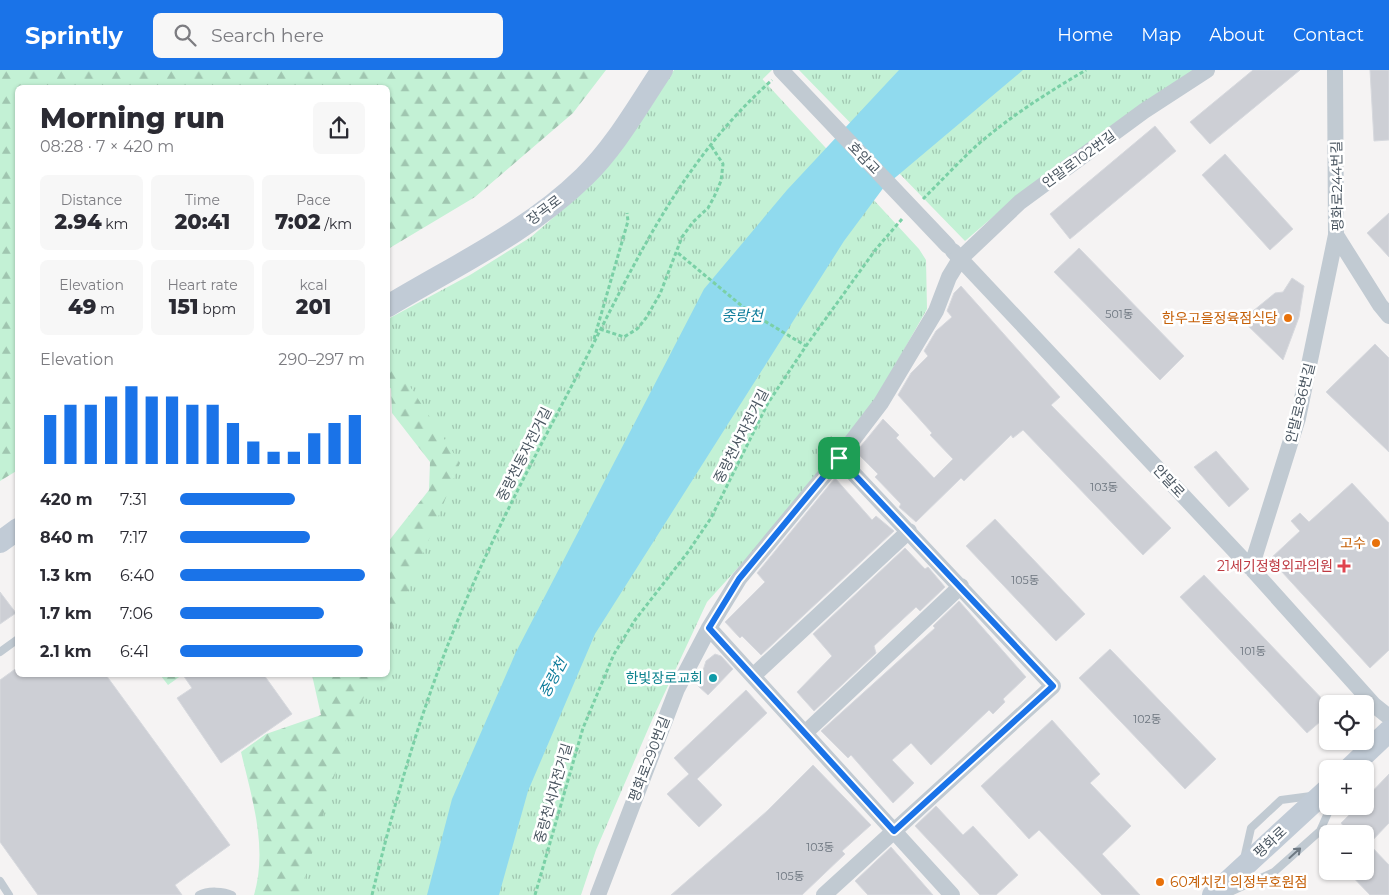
<!DOCTYPE html>
<meta charset="utf-8">
<style>
:root{--surface:#fff;--page:#f7f7f7;--text:#2b2b33;--muted:#7c7c81;--accent:#1a73e8}
body{margin:0;font-family:Montserrat,"Noto Sans KR",sans-serif;background:var(--page);color:var(--text);height:100vh;display:flex;flex-direction:column;font-size:19px;white-space:nowrap}
*{box-sizing:border-box;margin:0}
p{font-size:16px;color:var(--muted)}
.icon{flex:none;width:28px;height:28px;fill:none;stroke:currentColor;stroke-width:2;stroke-linecap:round;stroke-linejoin:round}
.map{position:relative;flex:1;overflow:hidden}
.panel{position:absolute;left:15px;top:15px;width:375px;height:592px;display:flex;flex-direction:column;background:var(--surface);border-radius:8px;box-shadow:0 1px 4px #0004}
.panel>*{flex:none}
.controls{position:absolute;left:1319px;top:625px;display:grid;gap:10px}
.controls a{display:grid;place-items:center;width:55px;height:55px;border-radius:8px;background:var(--surface);box-shadow:0 1px 4px #0004;font-size:25px}
.pin{position:absolute;display:grid;place-items:center;width:42px;height:42px;color:#fff;margin:-21px;border-radius:10px;box-shadow:0 2px 8px #0006}
.round{display:grid;place-items:center;flex:none;width:52px;height:52px;border-radius:8px;background:var(--page)}
.summary{display:flex;align-items:center;justify-content:space-between;height:85px;padding:0 25px}
h1{font-size:28px;font-weight:800;line-height:38px}
.stats{display:grid;grid-template-columns:repeat(3,1fr);gap:8px;height:85px;padding:5px 25px}
.stats div{display:grid;align-content:center;border-radius:8px;background:var(--page);text-align:center}
.stats b{font-size:21px;font-weight:800}
.stats small{font-size:14px;font-weight:400}
.stats p{font-size:14px}
.chart{height:140px;padding:10px 25px}
.chart p{display:flex;justify-content:space-between}
.chart svg{width:100%;height:90px;margin-top:5px;stroke:var(--accent);stroke-width:6}
ul{padding:0 25px;list-style:none;font-size:16px}
li{display:grid;grid-template-columns:80px 60px 1fr;align-items:center;height:38px}
li i{height:12px;border-radius:6px;background:var(--accent)}
header{display:flex;align-items:center;gap:30px;box-sizing:border-box;height:70px;padding:0 25px;background:var(--accent);color:#fff}
header strong{font-size:24px}
nav{display:flex;gap:28px;margin-inline-start:auto;font-size:18px}
.search{width:350px;height:45px;background:var(--page);display:flex;align-items:center;gap:12px;box-sizing:border-box;padding:0 18px;border-radius:8px;color:var(--muted);font-size:19px}
.map>svg:first-child{display:block}
.forest{fill:url(#forest-firs)}
.park{fill:url(#park-tufts)}
.water{fill:#90daee}
.building{fill:#cdcfd5;stroke:#d7d9de}
.lines{fill:none;stroke-linecap:round;stroke-linejoin:round}
.path{stroke:#7ad0a6;stroke-width:3;stroke-dasharray:4 2.5;stroke-linecap:butt}
.lane{stroke:#c1cad2;stroke-width:8}
.street{stroke:#c1cad2;stroke-width:16}
.secondary{stroke:#c1cbd6;stroke-width:22}
.street-bridge{stroke:#c1cad2;stroke-width:16}
.oneway{stroke:#6e7983}
.route-casing{stroke:#fff;stroke-width:10}
.route{stroke:#1a73e8;stroke-width:6}
.food-dot{fill:#e8710a;stroke:#fff;stroke-width:2}
.health-dot{fill:#e0444e;stroke:#fff;stroke-width:2}
.culture-dot{fill:#0f9aa8;stroke:#fff;stroke-width:2}
.labels{text-anchor:middle;stroke-width:5;stroke-linejoin:round;paint-order:stroke}
.number-label{font-size:11px;fill:#6b747e}
.street-label{font-size:14px;fill:#4a5661;stroke:#fff}
.food-label{font-size:14px;fill:#c56008;stroke:#fff;text-anchor:end}
.health-label{font-size:14px;fill:#be3a42;stroke:#fff;text-anchor:end}
.culture-label{font-size:14px;fill:#0d838f;stroke:#fff;text-anchor:end}
.water-label{font-size:15px;font-style:italic;fill:#0c7c9b;stroke:#fff}
</style>
<header>
<strong>Sprintly</strong>
<div class="search"><svg class="icon" aria-label="search" viewBox="0 0 24 24"><circle cx="10" cy="10" r="6"/><path d="M15 15l6 6"/></svg>Search here</div>
<nav><a>Home</a><a>Map</a><a>About</a><a>Contact</a></nav>
</header>
<div class="map">
<svg width="1389" height="825" viewBox="0 0 1389 825">
<defs>
<pattern id="forest-firs" width="22" height="20" patternUnits="userSpaceOnUse" patternTransform="scale(1.25)"><rect width="22" height="20" fill="#c3f1d5"/><path d="M5 1l3.5 6h-7zM16 11l3.5 6h-7z" fill="#a0c6b0"/></pattern>
<pattern id="park-tufts" width="24" height="20" patternUnits="userSpaceOnUse" patternTransform="scale(1.25)"><rect width="24" height="20" fill="#c3f1d5"/><path d="M3 7l-1-3M5 7V3M7 7l1-3M15 17l-1-3M17 17v-4M19 17l1-3" fill="none" stroke="#a0c6b0"/></pattern>
</defs>
<rect width="100%" height="100%" fill="#f5f3f3"/>
<path class="forest" d="M0,0H606L573,43L475,127L388,179V18H18V400L0,411Z
M714,0H772L742,29L305,825H254C268,777 252,729 241,682L266,664L321,645L312,605H388V472L429,420L430,392L392,343L391,318L388,319V260L521,178Z
M163,605H182L168,615L161,606Z"/>
<path class="park" d="M674,0H754L919,179L926,190L927,239L875,331L765,468L707,532L652,650L596,780L581,825H300L342,680L373,605H388V570L460,393L388,283V249L470,205L531,167L585,120Z
M799,0H1199L1015,128L965,171Z"/>
<path class="water" d="M899,0H1023L884,117L844,171L783,267L595,564L528,721L499,825H427L452,729L516,582L704,219L787,120Z"/>
<path class="building" d="M1253,0H1300L1210,74L1190,52Z
M1370,0H1389V70L1374,71Z
M1155,56L1176,81L1070,169L1050,144Z
M1225,84L1293,159L1270,180L1202,105Z
M1389,143V187L1367,163Z
M1079,178L1184,286L1160,310L1054,202Z
M1292,208L1304,216L1299,247L1283,290L1242,250L1275,223L1283,222Z
M961,216L1060,327L1051,335L1171,458L1143,485L1023,360L1013,368L1011,365L964,411L961,408L916,452L899,437L901,434L875,407L878,404L856,382L883,349L899,365L896,368L934,408L953,389L930,365L932,363L898,325L911,303L928,286L924,281L936,261L952,247L947,241L954,223Z
M1375,274L1389,288V382L1326,322Z
M1216,381L1249,419L1229,437L1194,397Z
M835,408L872,450L876,446L894,461L761,585L742,566L740,568L725,552L765,512L757,503Z
M1352,413L1389,453V580L1370,598L1270,489L1300,461L1291,451L1300,443L1309,452Z
M995,449L1085,544L1056,571L966,476Z
M905,478L925,499L928,497L945,517L920,541L916,537L874,576L876,583L814,641L797,622L832,586L813,564Z
M1204,505L1328,635V645L1307,663L1180,527Z
M0,522L16,543L0,554Z
M959,531L1026,607L1003,629L1005,632L993,644L989,640L931,695L911,673L892,690L914,713L893,733L851,685L848,688L821,661L935,558L933,556Z
M1110,579L1216,689L1185,719L1079,608Z
M715,584L721,586L733,599L708,625L698,616L706,591Z
M18,597V605H106L230,775L175,815L182,825H38L0,772V610Z
M183,605H264L292,644L221,693L177,628L192,618Z
M746,620L767,643L697,709L722,735L699,757L667,724L689,704L674,688Z
M1052,650L1100,704L1090,713L1131,756L1102,784L1140,825H1102L1039,760L1029,769L981,716Z
M813,695L871,755L842,781L845,784L802,825H671L767,741Z
M1389,704V753L1369,774L1389,795V825H1370L1347,801H1365V764H1350L1341,753L1358,736H1365V729Z
M936,736L963,765L973,756L1018,805L996,825H980L915,756Z
M891,777L933,825H868L855,811Z"/>
<g class="lines">
<path class="path" d="M923,129C940,112 957,94 975,77C1009,47 1047,23 1086,0
M678,183L748,241L806,276
M600,259L624,267L637,259L646,248L660,224L682,167L693,152L708,138L714,127L721,111L723,94L710,74
M594,269L628,151L627,143
M372,825C394,734 420,643 455,557C491,467 538,381 582,296C637,189 680,92 772,10
M535,825L583,658L614,584L635,550L688,482L711,448L768,333L806,276L876,179L902,149"/>
<path class="lane" d="M0,582L18,569
M1244,789L1251,758L1281,730L1311,726
M0,811L9,825
M1228,823L1274,802L1320,761L1331,736
M199,825C208,820 224,821 232,825"/>
<path class="street" d="M1335,0L1336,165L1380,235L1389,246
M953,181L1251,498L1374,635L1389,647
M1251,498L1298,348L1336,165
M709,558L952,825
M753,606L909,461
M805,663L961,516
M598,825L677,619L709,558L739,509L839,388L881,333L936,241L949,207L960,189L1020,132L1144,41L1207,0
M824,825L1053,616L839,388"/>
<path class="secondary" d="M388,236C454,196 528,162 584,107C615,77 638,36 662,0
M0,472L18,459
M1349,699L1389,661
M1213,825L1328,719"/>
<path class="street-bridge" d="M781,0L948,176"/>
</g>
<defs><path id="oneway-shaft" d="M-6 0H5M1.5-3L5.5 0L1.5 3" fill="none" stroke-width="1.6" stroke-linecap="round" stroke-linejoin="round" transform="scale(1.25)"/></defs>
<use class="oneway" href="#oneway-shaft" transform="translate(1295 783) rotate(-42)"/>
<g class="lines">
<g class="route-casing">
<path id="route" d="M839,388L1053,616L894,761L709,558L739,509Z"/>
</g>
<use href="#route" class="route"/>
</g>
<g class="food-dot">
<circle cx="1288" cy="248" r="5"/>
<circle cx="1376" cy="473" r="5"/>
<circle cx="1160" cy="812" r="5"/>
</g>
<path class="health-dot" d="M1341.5 488.5h5v5h5v5h-5v5h-5v-5h-5v-5h5z"/>
<circle class="culture-dot" cx="713" cy="608" r="5"/>
<g class="labels">
<g class="number-label">
<text x="1119" y="248">501동</text>
<text x="1104" y="421">103동</text>
<text x="1025" y="514">105동</text>
<text x="1253" y="585">101동</text>
<text x="1147" y="653">102동</text>
<text x="820" y="781">103동</text>
<text x="790" y="810">105동</text>
</g>
<g class="street-label">
<text transform="translate(864 88) rotate(46)" y="5">호암교</text>
<text transform="translate(1079 89) rotate(-36)" y="5">안말로102번길</text>
<text transform="translate(1337 116) rotate(-91)" y="5">평화로244번길</text>
<text transform="translate(544 140) rotate(-37)" y="5">장곡로</text>
<text transform="translate(1300 333) rotate(-76)" y="5">안말로86번길</text>
<text transform="translate(741 366) rotate(-63)" y="5">중랑천서자전거길</text>
<text transform="translate(524 384) rotate(-63)" y="5">중랑천동자전거길</text>
<text transform="translate(1169 411) rotate(47)" y="5">안말로</text>
<text transform="translate(649 689) rotate(-69)" y="5">평화로290번길</text>
<text transform="translate(553 723) rotate(-74)" y="5">중랑천서자전거길</text>
<text transform="translate(1270 772) rotate(-43)" y="5">평화로</text>
</g>
<g class="food-label">
<text x="1278" y="253">한우고을정육점식당</text>
<text x="1366" y="478">고수</text>
<text x="1170" y="817" text-anchor="start">60계치킨 의정부호원점</text>
</g>
<g class="health-label">
<text x="1333" y="501">21세기정형외과의원</text>
</g>
<g class="culture-label">
<text x="703" y="613">한빛장로교회</text>
</g>
<g class="water-label">
<text x="742" y="251">중랑천</text>
<text transform="translate(553 608) rotate(-62)" y="5">중랑천</text>
</g>
</g>
</svg>
<div class="controls">
<a><svg class="icon" aria-label="locate" viewBox="0 0 24 24"><circle cx="12" cy="12" r="6"/><path d="M12 2v4M12 18v4M2 12h4M18 12h4"/></svg></a>
<a>+</a>
<a>−</a>
</div>
<div class="pin" style="left:839px;top:388px;background:#1e9e55"><svg class="icon" aria-label="arrive" viewBox="0 0 24 24"><path d="M6 21V4h12l-3 4 3 4H6"/></svg></div>
<section class="panel">
<div class="summary"><div><h1>Morning run</h1><p>08:28 · 7 × 420 m</p></div><a class="round"><svg class="icon" aria-label="share" viewBox="0 0 24 24"><path d="M12 15V3M7 8l5-5 5 5M5 13v7h14v-7"/></svg></a></div>
<div class="stats">
<div><p>Distance</p><b>2.94<small> km</small></b></div>
<div><p>Time</p><b>20:41</b></div>
<div><p>Pace</p><b>7:02<small> /km</small></b></div>
</div>
<div class="stats">
<div><p>Elevation</p><b>49<small> m</small></b></div>
<div><p>Heart rate</p><b>151<small> bpm</small></b></div>
<div><p>kcal</p><b>201</b></div>
</div>
<div class="chart"><p><span>Elevation</span>290–297 m</p>
<svg viewBox="0 0 160 44" preserveAspectRatio="none"><path d="M5 44V20M15 44V15M25 44V15M35 44V11M45 44V6M55 44V11M65 44V11M75 44V15M85 44V15M95 44V24M105 44V33M115 44V38M125 44V38M135 44V29M145 44V24M155 44V20"/></svg>
</div>
<ul>
<li><b>420 m</b>7:31<i style="width:62%"></i></li>
<li><b>840 m</b>7:17<i style="width:70%"></i></li>
<li><b>1.3 km</b>6:40<i style="width:100%"></i></li>
<li><b>1.7 km</b>7:06<i style="width:78%"></i></li>
<li><b>2.1 km</b>6:41<i style="width:99%"></i></li>
</ul>
</section>
</div>
